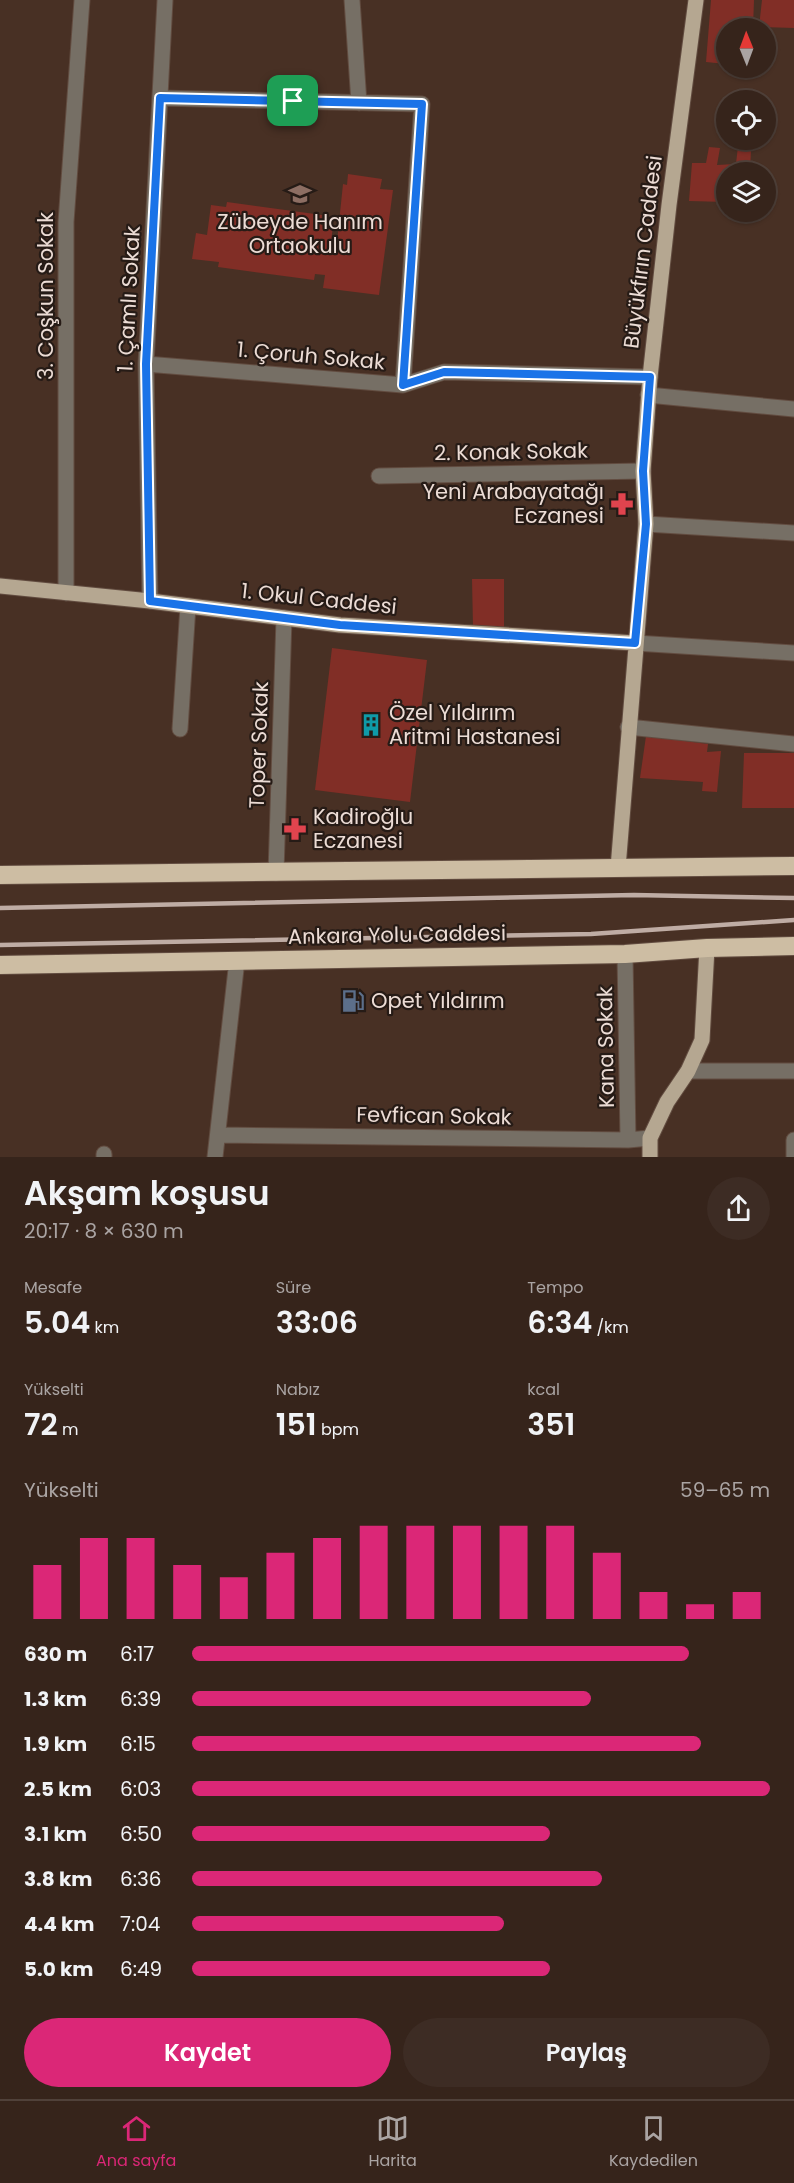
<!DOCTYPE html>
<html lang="tr">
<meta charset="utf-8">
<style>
:root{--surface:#36241b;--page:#3d2c24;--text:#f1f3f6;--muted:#aaa4a3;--line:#50413a;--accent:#db2777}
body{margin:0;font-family:Poppins,sans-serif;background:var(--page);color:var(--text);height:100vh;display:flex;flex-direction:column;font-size:22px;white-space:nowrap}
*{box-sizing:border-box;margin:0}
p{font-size:20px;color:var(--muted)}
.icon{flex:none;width:33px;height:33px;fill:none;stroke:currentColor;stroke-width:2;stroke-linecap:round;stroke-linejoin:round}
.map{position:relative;height:1157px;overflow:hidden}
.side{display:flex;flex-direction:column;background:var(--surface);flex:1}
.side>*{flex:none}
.needle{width:39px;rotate:359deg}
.tools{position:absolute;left:716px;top:18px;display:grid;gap:12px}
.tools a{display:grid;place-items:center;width:60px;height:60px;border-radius:50%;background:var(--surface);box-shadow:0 2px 4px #0004,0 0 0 2px var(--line);font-size:30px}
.pin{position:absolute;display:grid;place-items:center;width:51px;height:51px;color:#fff;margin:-26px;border-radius:12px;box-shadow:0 3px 9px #0006}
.round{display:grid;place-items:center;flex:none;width:63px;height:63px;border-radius:32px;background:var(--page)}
.headline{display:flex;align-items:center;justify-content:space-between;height:102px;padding:0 24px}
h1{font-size:33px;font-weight:600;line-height:45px}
.figures{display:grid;grid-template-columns:repeat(3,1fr);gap:9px;height:102px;padding:6px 24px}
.figures div{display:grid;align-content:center}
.figures b{font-size:30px;font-weight:600}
.figures small{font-size:16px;font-weight:400}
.figures p{font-size:16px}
.chart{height:168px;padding:12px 24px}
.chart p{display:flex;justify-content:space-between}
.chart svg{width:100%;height:108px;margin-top:6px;stroke:var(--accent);stroke-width:6}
.cta{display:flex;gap:12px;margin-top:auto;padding:12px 24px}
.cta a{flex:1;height:69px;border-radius:36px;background:var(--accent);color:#fff;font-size:24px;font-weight:600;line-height:69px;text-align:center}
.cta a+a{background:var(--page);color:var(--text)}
ul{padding:0 24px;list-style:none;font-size:20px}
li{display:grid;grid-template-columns:96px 72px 1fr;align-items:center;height:45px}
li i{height:15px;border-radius:8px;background:var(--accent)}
.tabs{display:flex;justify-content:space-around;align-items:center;height:84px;border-top:2px solid var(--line);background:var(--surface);font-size:16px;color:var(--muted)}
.tabs a{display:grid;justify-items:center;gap:3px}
.tabs .active{color:var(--accent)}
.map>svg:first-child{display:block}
.building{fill:#812e26}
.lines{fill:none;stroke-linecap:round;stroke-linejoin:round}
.minor-casing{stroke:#624c40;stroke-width:17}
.major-casing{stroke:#624c40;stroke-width:17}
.highway-casing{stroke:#624c40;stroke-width:20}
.minor{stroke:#766f65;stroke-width:15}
.major{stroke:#b5a791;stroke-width:15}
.highway{stroke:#cdbda3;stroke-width:18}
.rail{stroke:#bfaca4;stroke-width:4.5}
.route-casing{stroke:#fff;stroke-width:12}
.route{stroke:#1a73e8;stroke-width:8}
.labels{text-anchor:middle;stroke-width:4.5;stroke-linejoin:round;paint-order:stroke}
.poi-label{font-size:21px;fill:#ecdcd5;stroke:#261b16;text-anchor:start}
.street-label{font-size:21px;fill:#ecdcd5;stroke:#261b16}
</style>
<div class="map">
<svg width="794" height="1157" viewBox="0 0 794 1157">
<rect width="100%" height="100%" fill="#483024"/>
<path class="building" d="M711,0H754L753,28H726V64L706,62Z
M762,0H794V28L759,27Z
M738,146L751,150L750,170L726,172V202L689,201L692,163H706L709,147L720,148L717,165L736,164Z
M348,174L382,179L380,189L393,190L379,295L323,288L325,275L315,274L314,280L218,267L219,262L192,259L196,233L207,235L211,205L226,207L227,202L322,215L321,225L333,227L331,241L337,242L343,184L347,185Z
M472,579H504V627H473Z
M332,648L427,660L410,802L315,790Z
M646,736L708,744L707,752L721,751L717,792L702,791L703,782L640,778Z
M744,753H794V808H742Z"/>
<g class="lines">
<g class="minor-casing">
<path id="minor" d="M352,0L359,103
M160,98L422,104L403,385
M146,364L403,385L444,372L650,377
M648,395L794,409
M379,476L643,471
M646,524L794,533
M66,593V222L82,0
M150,601L146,364L165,0
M635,643L794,653
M628,727L794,744
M180,729L188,606
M276,873L284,618
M625,954L628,1140
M688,1071H794
M218,1135L628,1140L650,1138
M104,1157V1154
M215,1157L237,960
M794,1157V1140"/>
</g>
<g class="major-casing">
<path id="major" d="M0,586L150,601L340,625L635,643
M618,868L646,524L643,471L650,377L669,205L696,0
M650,1157V1138L667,1102L688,1071L702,1040L707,948"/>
</g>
<g class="highway-casing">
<path id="highway" d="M0,875L794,866
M0,965L625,954L707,948L794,946"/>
</g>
<use href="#minor" class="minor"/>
<use href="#major" class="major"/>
<use href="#highway" class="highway"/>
<path class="rail" d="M0,908L634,895L794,898
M0,945L591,934L794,920"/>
</g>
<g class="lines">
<g class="route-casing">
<path id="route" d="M160,98L422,104L403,385L444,372L650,377L643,471L646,524L635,643L340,625L150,601L146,364Z"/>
</g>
<use href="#route" class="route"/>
</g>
<defs>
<g id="school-bare" transform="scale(1.8)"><path d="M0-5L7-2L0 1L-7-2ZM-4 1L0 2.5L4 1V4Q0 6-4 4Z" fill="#8d6e63" stroke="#261b16" stroke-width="2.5" paint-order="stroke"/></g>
<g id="pharmacy-bare" transform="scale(1.8)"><path d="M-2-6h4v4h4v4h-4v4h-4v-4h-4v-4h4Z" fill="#e0444e" stroke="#261b16" stroke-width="2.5" paint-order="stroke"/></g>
<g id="building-bare" transform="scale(1.8)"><path d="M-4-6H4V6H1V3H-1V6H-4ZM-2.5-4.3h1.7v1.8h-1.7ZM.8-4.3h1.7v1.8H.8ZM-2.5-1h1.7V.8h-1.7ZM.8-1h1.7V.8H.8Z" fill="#0f9aa8" stroke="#261b16" stroke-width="2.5" paint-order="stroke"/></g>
<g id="fuel-bare" transform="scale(1.8)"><path d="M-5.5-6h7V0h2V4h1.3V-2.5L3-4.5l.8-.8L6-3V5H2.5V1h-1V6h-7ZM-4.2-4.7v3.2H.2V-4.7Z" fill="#5c6f8a" stroke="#261b16" stroke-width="2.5" paint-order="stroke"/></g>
</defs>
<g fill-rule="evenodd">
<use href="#school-bare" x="300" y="194"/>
<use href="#pharmacy-bare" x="622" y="504"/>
<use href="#building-bare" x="371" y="725"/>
<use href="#pharmacy-bare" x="295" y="829"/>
<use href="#fuel-bare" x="353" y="1001"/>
</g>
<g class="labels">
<g class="poi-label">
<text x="300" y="229" text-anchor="middle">Zübeyde Hanım<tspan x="300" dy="24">Ortaokulu</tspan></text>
<text x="604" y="499" text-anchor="end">Yeni Arabayatağı<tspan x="604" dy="24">Eczanesi</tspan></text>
<text x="389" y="720">Özel Yıldırım<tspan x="389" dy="24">Aritmi Hastanesi</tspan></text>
<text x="313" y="824">Kadiroğlu<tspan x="313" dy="24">Eczanesi</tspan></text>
<text x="371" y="1008">Opet Yıldırım</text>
</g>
<g class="street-label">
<text transform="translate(643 252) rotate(-83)" y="7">Büyükfırın Caddesi</text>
<text transform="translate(46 296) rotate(-90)" y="7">3. Coşkun Sokak</text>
<text transform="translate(129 299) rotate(-87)" y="7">1. Çamlı Sokak</text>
<text transform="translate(311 356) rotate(5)" y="7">1. Çoruh Sokak</text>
<text transform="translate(511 452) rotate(-1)" y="7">2. Konak Sokak</text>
<text transform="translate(319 599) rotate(6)" y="7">1. Okul Caddesi</text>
<text transform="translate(259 745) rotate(-88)" y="7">Toper Sokak</text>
<text transform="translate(397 935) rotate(-1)" y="7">Ankara Yolu Caddesi</text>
<text transform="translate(606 1047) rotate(-91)" y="7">Kana Sokak</text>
<text transform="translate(434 1116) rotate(1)" y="7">Fevfican Sokak</text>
</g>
</g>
</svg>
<div class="tools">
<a><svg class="needle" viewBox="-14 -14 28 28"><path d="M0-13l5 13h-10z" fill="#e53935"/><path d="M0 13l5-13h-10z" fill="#aaa4a3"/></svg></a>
<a><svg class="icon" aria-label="locate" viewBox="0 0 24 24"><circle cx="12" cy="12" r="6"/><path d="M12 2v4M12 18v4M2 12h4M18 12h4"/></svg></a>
<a><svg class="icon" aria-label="layers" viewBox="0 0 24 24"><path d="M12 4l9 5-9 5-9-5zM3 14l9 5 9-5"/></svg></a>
</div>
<div class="pin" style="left:293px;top:101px;background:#1e9e55"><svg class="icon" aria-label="arrive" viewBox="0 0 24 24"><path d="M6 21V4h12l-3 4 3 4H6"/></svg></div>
</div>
<section class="side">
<div class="headline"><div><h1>Akşam koşusu</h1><p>20:17 · 8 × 630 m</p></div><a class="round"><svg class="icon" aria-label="share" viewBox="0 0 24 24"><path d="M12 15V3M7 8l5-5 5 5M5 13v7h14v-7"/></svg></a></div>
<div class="figures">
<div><p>Mesafe</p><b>5.04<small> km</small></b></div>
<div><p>Süre</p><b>33:06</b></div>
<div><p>Tempo</p><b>6:34<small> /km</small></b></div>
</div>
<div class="figures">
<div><p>Yükselti</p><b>72<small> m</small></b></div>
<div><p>Nabız</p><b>151<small> bpm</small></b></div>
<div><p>kcal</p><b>351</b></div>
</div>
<div class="chart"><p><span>Yükselti</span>59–65 m</p>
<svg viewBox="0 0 160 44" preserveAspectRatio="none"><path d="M5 44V22M15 44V11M25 44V11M35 44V22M45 44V27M55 44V17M65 44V11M75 44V6M85 44V6M95 44V6M105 44V6M115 44V6M125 44V17M135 44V33M145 44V38M155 44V33"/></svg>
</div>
<ul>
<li><b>630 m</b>6:17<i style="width:86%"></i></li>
<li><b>1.3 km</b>6:39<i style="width:69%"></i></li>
<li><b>1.9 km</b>6:15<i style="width:88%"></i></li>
<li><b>2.5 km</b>6:03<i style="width:100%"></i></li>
<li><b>3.1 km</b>6:50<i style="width:62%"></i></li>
<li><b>3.8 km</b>6:36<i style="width:71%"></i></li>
<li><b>4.4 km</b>7:04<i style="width:54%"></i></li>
<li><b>5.0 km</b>6:49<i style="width:62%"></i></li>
</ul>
<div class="cta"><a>Kaydet</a><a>Paylaş</a></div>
</section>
<nav class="tabs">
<a class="active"><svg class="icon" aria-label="home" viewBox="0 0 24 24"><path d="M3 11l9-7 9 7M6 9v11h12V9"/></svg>Ana sayfa</a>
<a><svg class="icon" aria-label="map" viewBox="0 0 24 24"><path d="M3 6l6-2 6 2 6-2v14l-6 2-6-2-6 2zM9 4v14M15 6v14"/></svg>Harita</a>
<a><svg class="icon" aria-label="saved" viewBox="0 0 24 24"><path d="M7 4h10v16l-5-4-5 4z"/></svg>Kaydedilen</a>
</nav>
